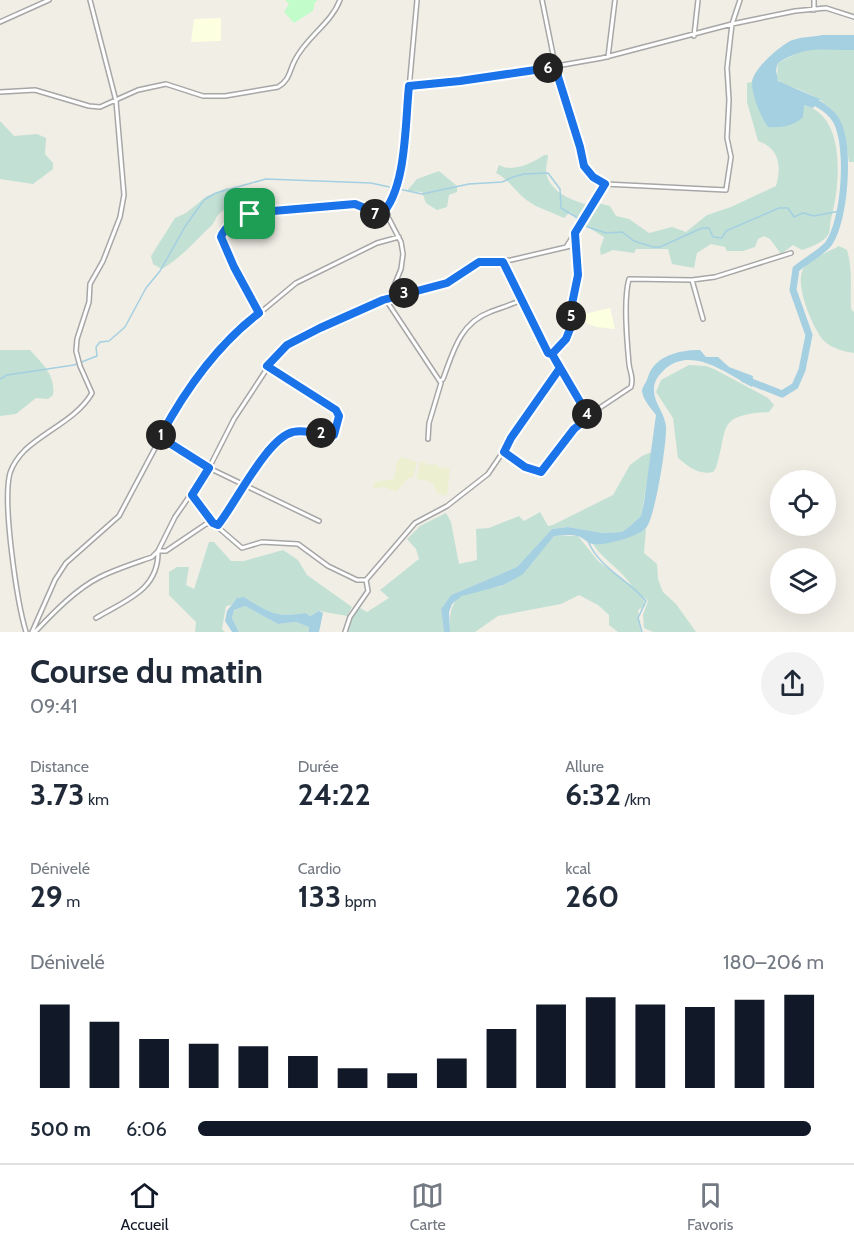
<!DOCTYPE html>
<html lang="fr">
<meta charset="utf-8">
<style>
:root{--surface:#fff;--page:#f2f2f3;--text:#1f2937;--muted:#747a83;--line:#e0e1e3;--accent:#111827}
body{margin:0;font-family:Cabin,sans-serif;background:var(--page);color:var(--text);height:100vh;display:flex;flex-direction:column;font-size:22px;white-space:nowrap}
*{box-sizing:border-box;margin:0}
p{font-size:20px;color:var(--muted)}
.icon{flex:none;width:33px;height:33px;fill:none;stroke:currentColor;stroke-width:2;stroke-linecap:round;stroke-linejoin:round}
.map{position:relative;height:632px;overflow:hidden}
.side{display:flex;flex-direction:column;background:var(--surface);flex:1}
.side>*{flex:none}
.buttons{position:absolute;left:770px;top:470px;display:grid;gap:12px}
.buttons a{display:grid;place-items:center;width:66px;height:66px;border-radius:50%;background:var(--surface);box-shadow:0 6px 24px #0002;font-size:30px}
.pin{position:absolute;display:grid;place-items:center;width:51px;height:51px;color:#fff;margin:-26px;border-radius:12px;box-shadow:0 3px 9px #0006}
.km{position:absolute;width:30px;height:30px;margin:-15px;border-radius:50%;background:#222;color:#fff;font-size:16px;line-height:30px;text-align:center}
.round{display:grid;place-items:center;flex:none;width:63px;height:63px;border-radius:32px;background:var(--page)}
.overview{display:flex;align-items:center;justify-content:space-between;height:102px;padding:0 30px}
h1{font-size:33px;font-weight:700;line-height:45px}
.metrics{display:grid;grid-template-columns:repeat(3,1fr);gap:9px;height:102px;padding:6px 30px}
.metrics div{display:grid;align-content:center}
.metrics b{font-size:30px;font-weight:700}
.metrics small{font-size:16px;font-weight:400}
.metrics p{font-size:16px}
.chart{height:168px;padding:12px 30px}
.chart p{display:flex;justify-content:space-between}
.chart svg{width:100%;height:108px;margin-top:6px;stroke:var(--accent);stroke-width:6}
ul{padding:0 30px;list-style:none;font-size:20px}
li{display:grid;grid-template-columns:96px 72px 1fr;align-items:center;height:45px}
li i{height:15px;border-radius:8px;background:var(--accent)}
.tab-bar{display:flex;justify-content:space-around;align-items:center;height:84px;border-top:2px solid var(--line);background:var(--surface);font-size:16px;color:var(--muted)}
.tab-bar a{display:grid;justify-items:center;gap:3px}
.tab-bar .current{color:var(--accent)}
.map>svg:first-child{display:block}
.education{fill:#fdffe1}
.farmland{fill:#ecf0d1}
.wetland{fill:#c2e0d4}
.park{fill:#c2fcca}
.water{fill:#a4d0e1}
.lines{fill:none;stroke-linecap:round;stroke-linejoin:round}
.stream{stroke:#a4d0e1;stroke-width:1.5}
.river{stroke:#a4d0e1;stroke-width:7}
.minor-casing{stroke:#a7a7a7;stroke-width:6}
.minor{stroke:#fff;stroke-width:3}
.route-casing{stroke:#fff;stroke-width:12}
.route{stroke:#1a73e8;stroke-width:8}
</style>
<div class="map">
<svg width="854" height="632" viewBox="0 0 854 632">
<rect width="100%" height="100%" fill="#f1eee6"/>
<path class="education" d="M221,18V41L191,42L194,19Z
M610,308L615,329L596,327L577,319L576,316Z"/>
<path class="farmland" d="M401,457L417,462L413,478H408L396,492L385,487L373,489L374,482L394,479L397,461Z
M424,462L428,465L436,464L440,468L445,467L450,470L447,496L438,494L433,484L428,481L416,479L420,463Z"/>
<path class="wetland" d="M821,48L854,50V162H849C844,122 838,105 798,89C790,86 782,85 777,79L778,63L800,52Z
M752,82L763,119L804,105C847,116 840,186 831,219C830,223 830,229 829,233C825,242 811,247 802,250L793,245L781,254L770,239L764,236L758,239L755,247L743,251H727L725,247L711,244L697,253L694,268L672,264L668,249H636L634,253L613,250L601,255L600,249L604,237L584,225L598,203L610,206L616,216L629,219L649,233L672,227L686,232L707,215L731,207L776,186C782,166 779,148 758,141L747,102V83Z
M0,121L14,136L37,134L46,138L45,154L53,163V169L33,184L0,179Z
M544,155H548C548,160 546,165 546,170C547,191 572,201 589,205L579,219L570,212L564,218C552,212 539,209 528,201C516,193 509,179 496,173L499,165C512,173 533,163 544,155Z
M439,171L457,186V192L449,195L447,207L437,210L426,203L422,192L407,191L417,179Z
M227,188L235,189L240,200C234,208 226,208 220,213C216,216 215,222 212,225C195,241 182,257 162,269L153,264L151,256L175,218L186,213L207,196Z
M839,246L847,250C853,270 850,288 851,309L854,312V353C843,351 833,349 824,341C813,329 796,288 802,272C805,260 829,252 839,246Z
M0,350H30C42,363 56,376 53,395L48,399L36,398L16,414L0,416Z
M689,365L706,366L714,369L768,398L774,405L769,412C715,415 729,428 716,468L713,472C698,475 689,467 678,458L673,418L656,392L661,380Z
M652,452L641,516L630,526L622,532L603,533L568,527L552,529L517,567L451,595L441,609L444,632H347L354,612L360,608L367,612L389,598L380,590L419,559L416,549L407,539L420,526L446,513L451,522L459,564L477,560L476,529L489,528L519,516L524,521L540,512L548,526L553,525L613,495L630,465L642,456Z
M646,529L644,553L657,564L658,579L663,592L676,604L696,632H653L644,628L643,615L648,601L644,597L645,606L638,610L641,632H618L609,625V615L598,605L579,595L561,604L498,616L475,632H450C449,601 455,595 485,589C491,587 499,588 504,585C524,576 539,551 554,536H578L598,561L632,586C621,569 602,559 593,544L614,542Z
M209,542H214L231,561H244L283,550L298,560L307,575L352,607L347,616L319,611L309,616L305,613C274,618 269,612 244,597L238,598L231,605L226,606L222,629L225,632H195L196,622L169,595V572L177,567H189L186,585L194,589Z
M245,606L278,624L296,622L309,627V632H239L232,618L234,610Z"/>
<path class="park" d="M285,0H318L315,2L313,11L294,23L284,12L289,4Z"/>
<path class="water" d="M822,35H854V50C821,51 809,44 778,63L776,70L778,81L820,99L813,108L804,105L803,117C794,126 781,128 768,127C760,115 752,96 752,82C753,69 779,47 790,41C798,37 813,37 822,35Z
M700,350L706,357H718L729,367L753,376L752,387C726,373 692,346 665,369C659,375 654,380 654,389C653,402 665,413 666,427C667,441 655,521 645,529C636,537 605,546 593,544C587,543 583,537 577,536C570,534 561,536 554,536L523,574L504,585L462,596L452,604L449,612L450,632H444L441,609L451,595L517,567L552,529L568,527L603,533L622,532L630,526L641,516L644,502L656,415C651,408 642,399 642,390C643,386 647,381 648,377C655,355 680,350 700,350Z
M244,597C269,612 274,618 305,613L310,616L319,611L323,613L319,632H309V627L296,622L278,624L245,606L234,610L232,618L239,632H232L225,621L227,611L237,598Z"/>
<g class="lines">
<path class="stream" d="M582,225L606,233L622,232L634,241L653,247H660L702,228H709L713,237L722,238L726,231L779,208H788L794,217L803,213L814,216L840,211
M0,379L7,375L74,365L97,356L96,347L100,342L109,341L125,327L146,288L160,271L186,225L204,200L216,193L266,179L371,183L422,194L469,184L502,182L513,177L524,174L548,173L560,189L561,208L576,217L579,223
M588,541C599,568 629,580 646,601L638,618L642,632"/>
<path class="river" d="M744,379L782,394L795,386L802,370L809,335L793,290L796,269C804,262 825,250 829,243C845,219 850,148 837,122C832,112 818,102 808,100"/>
<g class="minor-casing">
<path id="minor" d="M542,0L559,84L581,147L584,166L593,177L605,184L575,233L578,275L572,304V324L566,339L552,354L589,417
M814,0V10
M0,22L49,0
M694,36L698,0
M608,57L615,0
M409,86L500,76L602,58L732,24L795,11L826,8L854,17
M0,92L35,90L89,106L100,107L138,90L166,84L203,96H225L278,87C290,80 289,71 295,60C306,37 331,24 340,0
M605,184L726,190L731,157L727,138L729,100L727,68L732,24L740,0
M566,247L575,233
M503,262L548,353L552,354
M692,280L703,319
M389,298L447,283L479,262L511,260L575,245
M386,300L441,383L429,423L428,439
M259,313L222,242V232L244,215H263L273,211L355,204L381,215L387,209
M440,381L443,379C453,352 460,323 490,312C500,308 511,305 521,300
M160,437L209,468L319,521
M504,452L525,467L541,472L574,429L601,407L631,387C634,377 630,373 629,364C627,342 623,300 629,279L692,280L715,277L791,253
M193,495L213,523
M218,525C236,503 267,438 293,432C308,428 321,437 334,435L339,416L336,410L267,366
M96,618C126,600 159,590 158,551H166L206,524L213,523L242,548L262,542L298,544L328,566L357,580H366
M26,632C17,602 2,502 10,473C13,464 19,456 25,450C45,431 78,418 92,393L80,366L76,351L77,339L89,302L90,284L103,261L120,217L124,195L116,101L90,0
M32,632L55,580L66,563L119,516L170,420L189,390L225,342L296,283L377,243L399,237
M35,632C54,612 76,589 100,577C116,569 135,563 152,557L158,551L175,517L209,468L234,419L276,355L308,334L389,298L401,269L403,254L401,242L388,217V208L402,167L417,0
M345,632L350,617L368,591L366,580L415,523L447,506L488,474L560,368"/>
</g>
<use href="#minor" class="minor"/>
</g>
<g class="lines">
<g class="route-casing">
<path id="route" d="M250,214C240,216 224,227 221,237L234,267L259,313C216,346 185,390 160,437L209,468L192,495L213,523L218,525C236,503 267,438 293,432C308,428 321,437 334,435L339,416L336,410L267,366L287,345L320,328L383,300L447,283L479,262H503L548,353L552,354L589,417L574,429L541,472L525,467L504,452L511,438L560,368L552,354L566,339L572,324V304L578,275L575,233L605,184L593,177L584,166L580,147L555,67L460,81L409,86C405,122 407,189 381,215L355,204L273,211L263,215L250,214"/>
</g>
<use href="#route" class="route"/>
</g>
</svg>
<div class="buttons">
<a><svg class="icon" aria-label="locate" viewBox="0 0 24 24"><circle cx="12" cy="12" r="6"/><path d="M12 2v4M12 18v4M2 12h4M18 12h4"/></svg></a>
<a><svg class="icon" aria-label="layers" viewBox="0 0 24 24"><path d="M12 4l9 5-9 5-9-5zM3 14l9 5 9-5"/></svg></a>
</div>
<div class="pin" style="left:250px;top:214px;background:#1e9e55"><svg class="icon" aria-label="arrive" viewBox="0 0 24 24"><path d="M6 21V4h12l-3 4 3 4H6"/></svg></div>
<b class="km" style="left:161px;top:435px">1</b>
<b class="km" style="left:321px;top:433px">2</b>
<b class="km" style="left:404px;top:293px">3</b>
<b class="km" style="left:587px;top:414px">4</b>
<b class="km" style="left:571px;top:316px">5</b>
<b class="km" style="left:548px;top:68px">6</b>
<b class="km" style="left:375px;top:214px">7</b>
</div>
<section class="side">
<div class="overview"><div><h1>Course du matin</h1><p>09:41</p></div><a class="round"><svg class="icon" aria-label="share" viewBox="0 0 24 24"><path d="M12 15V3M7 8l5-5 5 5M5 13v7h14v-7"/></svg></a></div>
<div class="metrics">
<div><p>Distance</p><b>3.73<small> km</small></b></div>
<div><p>Durée</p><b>24:22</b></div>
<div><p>Allure</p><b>6:32<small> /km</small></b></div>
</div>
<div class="metrics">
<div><p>Dénivelé</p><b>29<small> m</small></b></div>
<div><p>Cardio</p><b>133<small> bpm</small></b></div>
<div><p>kcal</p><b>260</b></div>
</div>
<div class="chart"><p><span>Dénivelé</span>180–206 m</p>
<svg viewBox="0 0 160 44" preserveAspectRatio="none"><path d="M5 44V10M15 44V17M25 44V24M35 44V26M45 44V27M55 44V31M65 44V36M75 44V38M85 44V32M95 44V20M105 44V10M115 44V7M125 44V10M135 44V11M145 44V8M155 44V6"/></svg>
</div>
<ul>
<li><b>500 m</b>6:06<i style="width:98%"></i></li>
</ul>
</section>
<nav class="tab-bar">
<a class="current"><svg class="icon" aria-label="home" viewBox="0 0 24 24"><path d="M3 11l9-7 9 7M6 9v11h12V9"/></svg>Accueil</a>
<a><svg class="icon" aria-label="map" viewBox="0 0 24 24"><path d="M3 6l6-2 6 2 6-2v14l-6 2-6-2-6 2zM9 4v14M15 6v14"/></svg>Carte</a>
<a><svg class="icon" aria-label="saved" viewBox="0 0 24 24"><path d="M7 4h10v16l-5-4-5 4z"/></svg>Favoris</a>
</nav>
